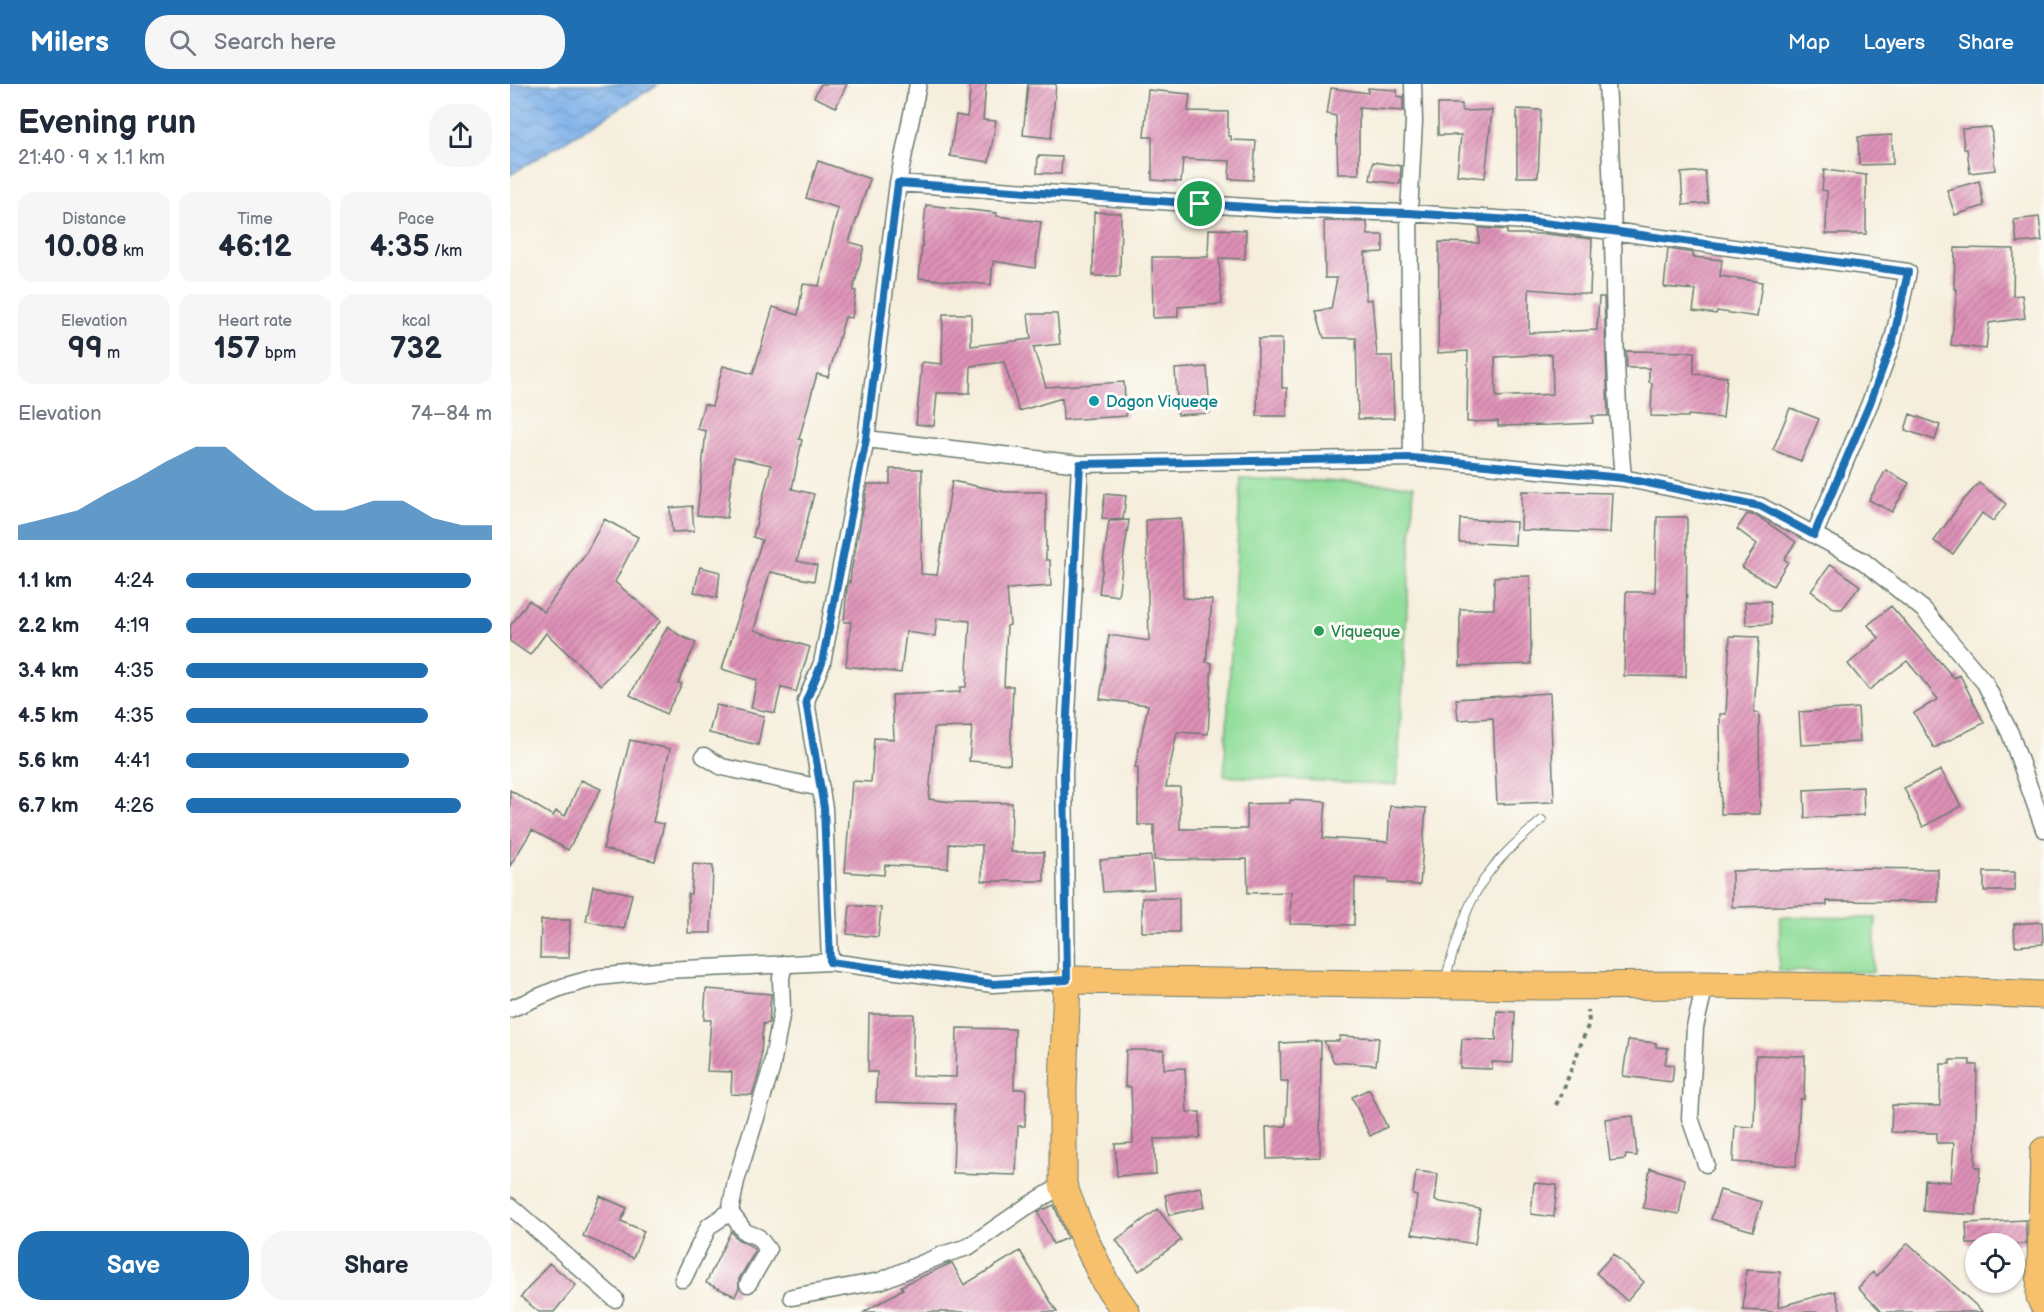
<!DOCTYPE html>
<meta charset="utf-8">
<style>
:root{--surface:#fff;--page:#f6f6f7;--text:#1f2937;--muted:#747a83;--accent:#1f6fb2}
body{margin:0;font-family:"Balsamiq Sans",sans-serif;background:var(--page);color:var(--text);height:100vh;display:flex;flex-direction:column;font-size:22px;white-space:nowrap}
*{box-sizing:border-box;margin:0}
p{font-size:20px;color:var(--muted)}
.icon{flex:none;width:33px;height:33px;fill:none;stroke:currentColor;stroke-width:2;stroke-linecap:round;stroke-linejoin:round}
.map{position:relative;flex:1;overflow:hidden}
.side{display:flex;flex-direction:column;background:var(--surface);width:510px}
.side>*{flex:none}
.buttons{position:absolute;left:1455px;top:1149px;display:grid;gap:12px}
.buttons a{display:grid;place-items:center;width:60px;height:60px;border-radius:50%;background:var(--surface);box-shadow:0 2px 4px #0004;font-size:30px}
.pin{position:absolute;display:grid;place-items:center;width:51px;height:51px;color:#fff;margin:-26px;border:3px solid #fff;border-radius:50%;box-shadow:0 2px 6px #0007}
.round{display:grid;place-items:center;flex:none;width:63px;height:63px;border-radius:24px;background:var(--page)}
.head{display:flex;align-items:center;justify-content:space-between;height:102px;padding:0 18px}
h1{font-size:33px;font-weight:600;line-height:45px}
.stats{display:grid;grid-template-columns:repeat(3,1fr);gap:9px;height:102px;padding:6px 18px}
.stats div{display:grid;align-content:center;border-radius:15px;background:var(--page);text-align:center}
.stats b{font-size:30px;font-weight:600}
.stats small{font-size:16px;font-weight:400}
.stats p{font-size:16px}
.chart{height:168px;padding:12px 18px}
.chart p{display:flex;justify-content:space-between}
.chart svg{width:100%;height:108px;margin-top:6px;fill:var(--accent);opacity:.7}
.action{display:flex;gap:12px;margin-top:auto;padding:12px 18px}
.action a{flex:1;height:69px;border-radius:24px;background:var(--accent);color:#fff;font-size:24px;font-weight:600;line-height:69px;text-align:center}
.action a+a{background:var(--page);color:var(--text)}
ul{padding:0 18px;list-style:none;font-size:20px}
li{display:grid;grid-template-columns:96px 72px 1fr;align-items:center;height:45px}
li i{height:15px;border-radius:8px;background:var(--accent)}
header{display:flex;align-items:center;gap:36px;box-sizing:border-box;height:84px;padding:0 30px;background:var(--accent);color:#fff}
header strong{font-size:28px}
nav{display:flex;gap:33px;margin-inline-start:auto;font-size:21px}
.search{width:420px;height:54px;background:var(--page);display:flex;align-items:center;gap:15px;box-sizing:border-box;padding:0 21px;border-radius:24px;color:var(--muted);font-size:22px}
main{display:flex;flex:1;min-height:0}
.map>svg:first-child{display:block}
.grass{fill:#92de9b;stroke:#588e68;stroke-width:1.5}
.water{fill:url(#water-waves);stroke:#4d768e;stroke-width:1.5}
.building{fill:url(#building-hatch);fill-rule:evenodd}
.lines{fill:none;stroke-linecap:round;stroke-linejoin:round}
.lane-casing{stroke:#6a7b6f;stroke-width:10}
.street-casing{stroke:#6a7b6f;stroke-width:19}
.primary-casing{stroke:#6a7b6f;stroke-width:29}
.path{stroke:#6a7b6f;stroke-width:4;stroke-dasharray:4.5 4.5;stroke-linecap:butt}
.lane{stroke:#fff;stroke-width:8}
.street{stroke:#fff;stroke-width:16}
.primary{stroke:#f7c06c;stroke-width:27}
.route-casing{stroke:#fff;stroke-width:12}
.route{stroke:#1f6fb2;stroke-width:8}
.culture-dot{fill:#0f9aa8;stroke:#fdfcf7;stroke-width:2}
.leisure-dot{fill:#2e9e5b;stroke:#fdfcf7;stroke-width:2}
.labels{text-anchor:middle;stroke-width:6;stroke-linejoin:round;paint-order:stroke}
.culture-label{font-size:16px;fill:#0d838f;stroke:#fdfcf7;text-anchor:start}
.leisure-label{font-size:16px;fill:#27864d;stroke:#fdfcf7;text-anchor:start}
</style>
<header>
<strong>Milers</strong>
<div class="search"><svg class="icon" aria-label="search" viewBox="0 0 24 24"><circle cx="10" cy="10" r="6"/><path d="M15 15l6 6"/></svg>Search here</div>
<nav><a>Map</a><a>Layers</a><a>Share</a></nav>
</header>
<main>
<section class="side">
<div class="head"><div><h1>Evening run</h1><p>21:40 · 9 × 1.1 km</p></div><a class="round"><svg class="icon" aria-label="share" viewBox="0 0 24 24"><path d="M12 15V3M7 8l5-5 5 5M5 13v7h14v-7"/></svg></a></div>
<div class="stats">
<div><p>Distance</p><b>10.08<small> km</small></b></div>
<div><p>Time</p><b>46:12</b></div>
<div><p>Pace</p><b>4:35<small> /km</small></b></div>
</div>
<div class="stats">
<div><p>Elevation</p><b>99<small> m</small></b></div>
<div><p>Heart rate</p><b>157<small> bpm</small></b></div>
<div><p>kcal</p><b>732</b></div>
</div>
<div class="chart"><p><span>Elevation</span>74–84 m</p>
<svg viewBox="0 0 160 44" preserveAspectRatio="none"><path d="M0 44V38L10 35L20 32L30 25L40 19L50 12L60 6L70 6L80 16L90 25L100 32L110 32L120 28L130 28L140 35L150 38L160 38V44z"/></svg>
</div>
<ul>
<li><b>1.1 km</b>4:24<i style="width:93%"></i></li>
<li><b>2.2 km</b>4:19<i style="width:100%"></i></li>
<li><b>3.4 km</b>4:35<i style="width:79%"></i></li>
<li><b>4.5 km</b>4:35<i style="width:79%"></i></li>
<li><b>5.6 km</b>4:41<i style="width:73%"></i></li>
<li><b>6.7 km</b>4:26<i style="width:90%"></i></li>
</ul>
<div class="action"><a>Save</a><a>Share</a></div>
</section>
<div class="map">
<svg width="1534" height="1228" viewBox="0 0 1534 1228">
<defs>
<pattern id="water-waves" width="16" height="10" patternUnits="userSpaceOnUse" patternTransform="scale(1.5)"><rect width="16" height="10" fill="#7bafe8"/><path d="M0 5q4-4 8 0t8 0" fill="none" stroke="#6490bd"/></pattern>
<pattern id="building-hatch" width="6" height="6" patternUnits="userSpaceOnUse" patternTransform="scale(1.5)"><rect width="6" height="6" fill="#df91b7"/><path d="M-1 1l2-2M0 6l6-6M5 7l2-2" fill="none" stroke="#b47896"/></pattern>
</defs>
<rect width="100%" height="100%" fill="#fdfcf7"/>
<filter id="ink" filterUnits="userSpaceOnUse"><feTurbulence type="fractalNoise" baseFrequency=".0167" numOctaves="2"/><feDisplacementMap in="SourceGraphic" scale="12" xChannelSelector="R" yChannelSelector="G"/><feConvolveMatrix kernelMatrix="1 2 1 2 8 2 1 2 1" color-interpolation-filters="sRGB"/></filter>
<filter id="wash" filterUnits="userSpaceOnUse"><feTurbulence type="fractalNoise" baseFrequency=".008" numOctaves="4" result="noise"/><feDisplacementMap in="SourceGraphic" scale="24" xChannelSelector="R" yChannelSelector="G"/><feGaussianBlur stdDeviation="1.35" result="paint"/><feColorMatrix in="noise" values="0 0 0 0 0 0 0 0 0 0 0 0 0 0 0 0 0 1.4 0 .05"/><feComposite in="paint" operator="in"/></filter>
<g filter="url(#wash)">
<rect width="100%" height="100%" fill="#f5eedc"/>
<path class="grass" d="M731,393L904,402L887,701L714,692Z
M1270,833L1366,834L1363,888L1269,887Z"/>
<path class="water" d="M0,0H149L0,91Z"/>
<g id="blocks">
<path class="building" d="M311,0H337L326,23L304,13Z
M461,0H476L473,36L486,37L479,78L440,72L446,31L457,33Z
M518,0H546L541,54L513,51Z
M821,4L858,9V4L887,6V12L893,13V27L849,24V90H828L826,32L817,30Z
M638,6L680,10L678,27L718,28V52H721V56L746,57L743,96L719,95L720,77L673,75L671,98L642,96V53H634Z
M928,20H952V27L982,26L975,94L947,91L951,51H928Z
M1007,25L1031,26L1028,93H1007Z
M1481,43L1485,86L1460,89L1457,65H1454L1452,45Z
M1382,51L1383,80L1349,81L1348,53Z
M528,72L552,73L551,90L527,89Z
M308,77L360,95L339,158L354,162L343,207H346L342,234L335,233L318,293L307,290L289,355L292,356L282,405L304,410L287,477L307,481L304,497L260,488L244,546L300,563L286,608L271,603L265,629L241,624L247,596L212,585L252,456L243,453L261,381L224,373L217,434L187,431L196,347L187,345L194,320L202,322L213,282L243,290L263,223L288,231L293,200L309,202L328,124L296,114Z
M863,78L891,82L890,100L860,96Z
M1314,86L1356,91V150H1316L1317,107L1312,106Z
M1195,87L1198,119L1173,121L1171,89Z
M1469,97L1474,122L1445,131L1437,106Z
M416,121L487,129L486,132L531,138L525,184L483,177L481,201L409,194Z
M584,128L611,129L610,192H583Z
M1529,133L1532,157L1507,159L1504,136Z
M814,137L857,138L858,151H873V168L855,169L856,216L862,215L867,272H882L884,334L848,335L846,254H814L806,227L821,225L827,194H815Z
M969,144L997,146V150H1036L1082,155L1080,210L1019,205V249L1087,246L1089,213H1094L1098,332H1082L1083,339L1041,341L988,342V337L957,338L958,267L928,269L929,158L969,159ZM1042,270L1043,310L986,313L985,273Z
M699,145L736,146L735,175L709,174L712,220L668,223V233L643,234L642,173H698Z
M1445,164L1504,165L1503,212L1512,211L1515,234L1479,239L1476,265L1441,261L1447,205H1444Z
M1158,165L1183,169V173L1212,176L1210,192L1252,198L1247,233L1207,227L1206,230L1183,227L1186,206L1154,203Z
M433,230H461V262L521,255L518,230H547L550,260L523,263L536,303L614,298L616,332L553,336L552,314L509,327L494,278L461,282L460,309H427L424,342L406,340L412,278L432,280Z
M748,255H772V304H777V332H747Z
M1116,267L1184,268V290L1217,293L1213,334L1178,331V333L1141,332L1142,299L1139,298V284H1117Z
M697,283L700,329L668,331L665,285Z
M1280,324L1309,335L1291,377L1263,366Z
M1400,330L1430,341L1425,356L1395,346Z
M380,385H412L411,490L427,491L442,397L495,408H536V476H540L541,502L497,505L500,541L497,542L494,602H503L500,680L459,677L462,643L424,644L419,715L441,718L502,719L501,768H534V797H472V761L439,760L438,784L375,781L374,791L335,788L342,697L361,698L364,654L384,655L382,611L450,608V603H456L460,537L427,534L425,552L396,548L391,589L336,582L341,538H334L337,504L339,497L340,498L341,488L358,400H380Z
M1376,386L1399,399L1382,428L1359,416Z
M1469,399L1496,420L1483,437L1472,429L1443,470L1424,457L1451,419Z
M1012,407L1102,409L1100,449L1011,446Z
M595,410L616,412L613,436L592,434Z
M182,422L184,447L162,448L160,424Z
M1237,430L1247,432L1286,458L1274,475L1278,478L1263,502L1232,483L1247,460L1227,445Z
M1147,433H1177L1176,593L1114,592L1116,508H1145Z
M671,434L673,514L702,516L696,578L702,579L698,650L667,648L656,703H670V745H737V720L780,719V716L816,718L813,754L878,758L880,722L916,724L910,801L878,799V796L845,794L844,841L780,840L781,808L738,809L737,775L644,776V741H628V684H625L638,621L590,615L599,551L639,557L636,436Z
M94,435L128,453L105,498L151,537L91,601L36,549L20,571L0,557V542L19,516L34,528L75,471Z
M950,435L1006,438L1005,461L949,458Z
M619,436L608,512L589,509L599,437Z
M1321,480L1350,502L1332,525H1325L1301,507Z
M190,483L210,488L207,514L184,508Z
M1020,492L1021,580L950,582V525H984V493Z
M1260,517L1261,540L1236,541L1235,518Z
M1381,522L1444,594L1450,591L1474,639L1424,664L1404,629L1428,615L1397,577L1359,606L1338,580L1369,554L1358,541Z
M158,542L169,551L186,559L168,599L172,600L156,630L120,611Z
M1220,552L1249,553L1244,629H1249L1250,730H1211L1210,630H1216Z
M1040,609L1044,718L987,720L983,634L948,636L946,615Z
M206,621L254,632L248,661L199,649Z
M1348,624L1350,658L1291,661L1289,628Z
M120,656L160,665L143,738L154,740L145,777L93,765Z
M1431,686L1451,722L1413,743L1394,704Z
M71,696L91,705L58,766L22,746L0,782V706L43,732L46,727L55,732Z
M1353,703L1354,731L1295,734L1294,706Z
M641,772L644,805L593,808L590,776Z
M183,780L203,782L201,849H178V810H181Z
M1334,784L1428,785V818L1317,817V821L1222,823V787Z
M1474,788H1505V807H1474Z
M83,802L122,810L114,845L76,837Z
M632,814H669V848H632Z
M340,821L371,824L368,853L337,850Z
M31,836H60L59,874H30Z
M1532,838L1533,860L1505,862L1504,840Z
M196,905L261,910L259,939L253,940L250,985L242,1011L221,1010L222,988L197,987L201,936H194Z
M987,927L1005,928L1003,979L982,978V985L950,984L952,955L986,956Z
M359,930H404L402,992L446,993L447,944L505,945L504,1005H516L515,1042H508L506,1091L443,1089L445,1020L366,1018L367,988H358Z
M830,952L869,954L866,981L824,978L814,957H829Z
M1118,956L1146,959V963L1158,964L1155,980L1164,981L1162,998L1113,992Z
M811,957L810,1073L757,1075L756,1043L776,1042L778,997H771L770,959Z
M616,966H654V985L675,984L677,1028H690V1054L644,1055L646,1090L607,1092L605,1060L623,1059L621,1003H615Z
M1246,971L1295,972L1294,1015H1290L1286,1082L1223,1078L1225,1042L1244,1043Z
M1440,976H1460V981H1467L1465,1083H1470L1466,1131L1413,1127L1415,1096L1441,1098L1444,1059H1427V1049L1381,1048L1382,1021L1430,1022L1431,980H1440Z
M859,1005L877,1043L860,1052L842,1013Z
M1123,1032L1127,1072L1116,1071L1115,1075L1100,1077L1095,1035Z
M1140,1084L1175,1095L1169,1130L1133,1124Z
M906,1087L928,1090L925,1117L970,1125L965,1160L902,1150L907,1112L903,1111Z
M1024,1099L1047,1101L1044,1133L1021,1130Z
M691,1103L695,1123L659,1131L655,1111Z
M1210,1106L1252,1118L1243,1147L1201,1135Z
M90,1112L117,1124L111,1137L134,1147L123,1174L73,1152Z
M544,1121L557,1154L543,1160L528,1128Z
M648,1125L671,1156L629,1187L606,1156Z
M1516,1136V1160H1457L1456,1139Z
M221,1147L227,1155L241,1162L245,1167L229,1195V1204L225,1212L196,1199Z
M1398,1159L1473,1228H1372L1348,1204L1363,1188L1367,1192Z
M510,1167L547,1228H354L393,1205L391,1202L439,1180L442,1179L454,1201Z
M1103,1170L1134,1198L1117,1217L1086,1189Z
M39,1179L66,1201L44,1228H29L11,1213Z
M1236,1186L1270,1188L1268,1223L1325,1207L1331,1228H1268V1226V1228L1233,1226Z"/>
</g>
</g>
<g filter="url(#ink)">
<use href="#blocks" fill-opacity="0" stroke="#6a7b6f" stroke-width="1.5"/>
<g class="lines">
<g class="lane-casing">
<path id="lane" d="M935,896C945,864 953,828 971,800C986,775 1010,755 1032,736"/>
</g>
<g class="street-casing">
<path id="street" d="M1097,0C1106,131 1101,263 1113,394
M388,99L766,125L899,129L1016,137L1102,147L1398,188L1383,256L1360,319L1304,451
M356,355L570,380L902,374L1113,394L1250,422L1353,477L1414,526L1475,599L1500,649L1534,745
M902,374L899,129L904,37L903,0
M194,672L212,683L311,704
M320,878L314,724L296,617L312,579L356,355L388,99L408,0
M1195,901L1185,943L1180,1034L1196,1080
M0,925L52,903L88,893L156,886L320,878L483,900L557,896L554,689L570,380
M0,1122L105,1215
M173,1195L199,1142L220,1128
M238,1200L258,1166L248,1153L235,1148L220,1128L226,1097L261,986L272,927L271,894L274,880
M282,1213L370,1197L435,1170L458,1163L516,1123L553,1101"/>
</g>
<g class="primary-casing">
<path id="primary" d="M1533,1220L1530,1213L1534,1067
M616,1228L595,1198L571,1147L553,1101V1004L557,896L1031,902L1195,901L1338,903L1534,911"/>
</g>
<path class="path" d="M1046,1021L1053,1007L1079,939L1078,926"/>
<use href="#lane" class="lane"/>
<use href="#street" class="street"/>
<use href="#primary" class="primary"/>
</g>
</g>
<g class="lines" filter="url(#ink)">
<g class="route-casing">
<path id="route" d="M388,99L766,125L899,129L1016,137L1102,147L1398,188L1383,256L1360,319L1304,451L1250,422L1113,394L902,374L570,380L554,689L557,896L483,900L320,878L314,724L296,617L312,579L356,355Z"/>
</g>
<use href="#route" class="route"/>
</g>
<circle class="culture-dot" cx="584" cy="317" r="6"/>
<circle class="leisure-dot" cx="809" cy="547" r="6"/>
<g class="labels">
<g class="culture-label">
<text x="596" y="323">Dagon Viqueqe</text>
</g>
<g class="leisure-label">
<text x="821" y="553">Viqueque</text>
</g>
</g>
</svg>
<div class="buttons">
<a><svg class="icon" aria-label="locate" viewBox="0 0 24 24"><circle cx="12" cy="12" r="6"/><path d="M12 2v4M12 18v4M2 12h4M18 12h4"/></svg></a>
</div>
<div class="pin" style="left:690px;top:120px;background:#1e9e55"><svg class="icon" aria-label="arrive" viewBox="0 0 24 24"><path d="M6 21V4h12l-3 4 3 4H6"/></svg></div>
</div>
</main>
